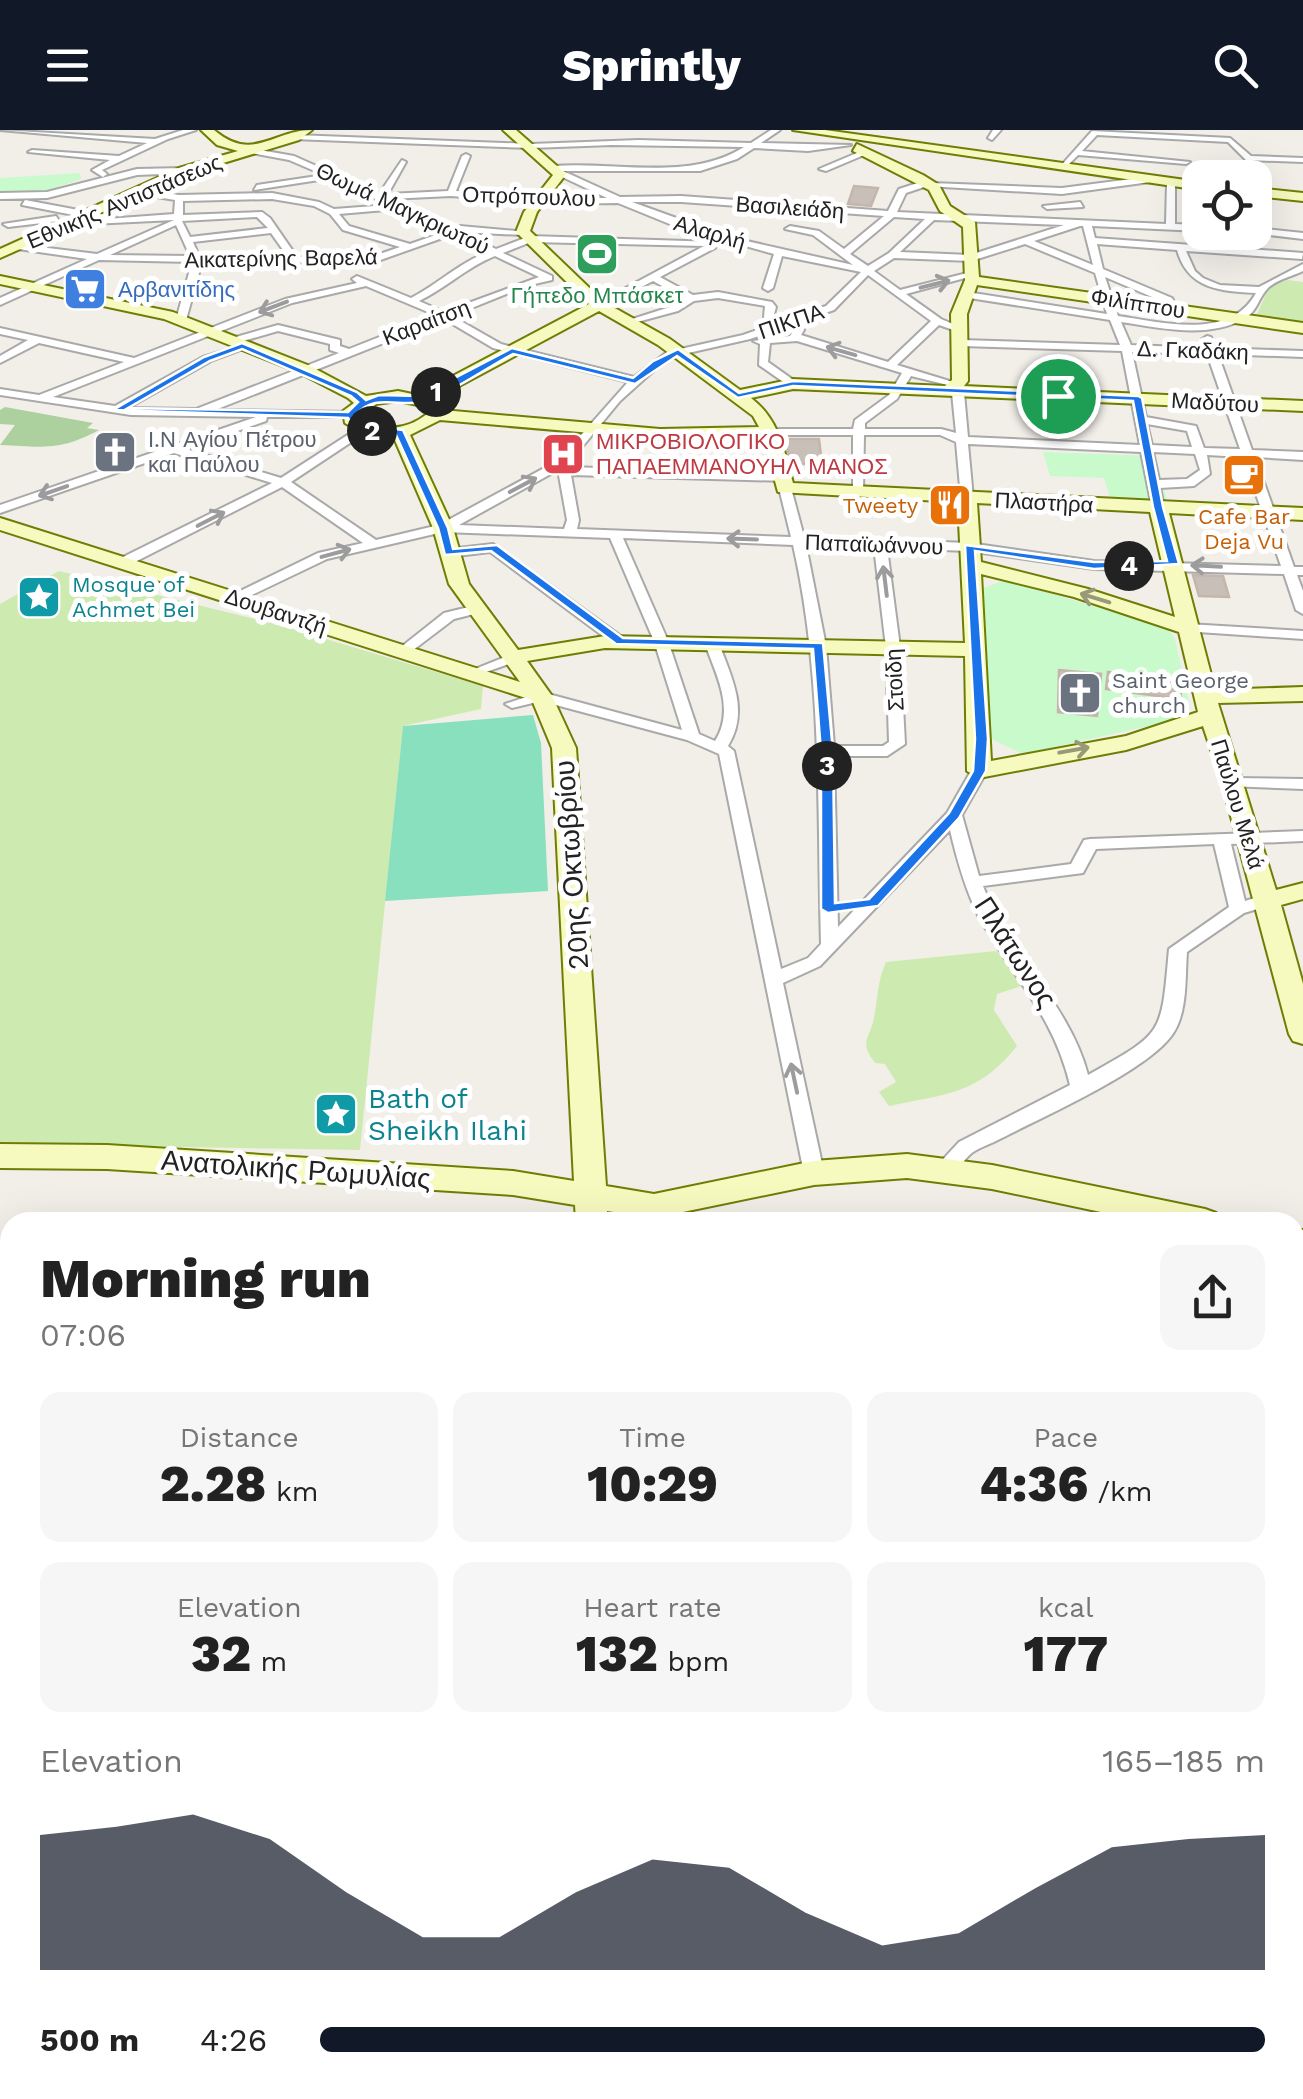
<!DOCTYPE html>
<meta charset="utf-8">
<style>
:root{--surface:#fff;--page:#f6f6f6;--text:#222;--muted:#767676;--accent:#111827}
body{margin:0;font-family:"Work Sans",sans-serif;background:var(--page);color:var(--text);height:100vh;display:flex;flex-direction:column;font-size:38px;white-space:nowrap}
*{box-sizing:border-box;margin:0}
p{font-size:32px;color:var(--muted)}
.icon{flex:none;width:55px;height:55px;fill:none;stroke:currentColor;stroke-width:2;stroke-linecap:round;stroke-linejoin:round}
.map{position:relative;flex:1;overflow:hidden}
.details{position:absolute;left:0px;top:1082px;width:1305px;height:888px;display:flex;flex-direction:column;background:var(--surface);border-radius:30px 30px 0 0;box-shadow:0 10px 40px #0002}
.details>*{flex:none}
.controls{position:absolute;left:1182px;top:30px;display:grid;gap:20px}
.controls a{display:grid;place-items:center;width:90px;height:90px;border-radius:20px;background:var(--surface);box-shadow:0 10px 40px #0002;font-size:50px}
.pin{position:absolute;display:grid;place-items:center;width:85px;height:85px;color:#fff;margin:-42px;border:5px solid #fff;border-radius:50%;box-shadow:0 2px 10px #0007}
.km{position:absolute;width:50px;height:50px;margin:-25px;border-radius:50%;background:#222;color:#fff;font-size:28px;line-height:50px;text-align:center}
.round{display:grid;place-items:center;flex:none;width:105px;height:105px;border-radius:20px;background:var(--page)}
.head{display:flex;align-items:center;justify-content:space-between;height:170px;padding:0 40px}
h1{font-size:55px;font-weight:800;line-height:75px}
.stats{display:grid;grid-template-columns:repeat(3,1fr);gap:15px;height:170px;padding:10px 40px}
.stats div{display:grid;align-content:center;border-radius:20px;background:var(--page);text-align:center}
.stats b{font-size:50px;font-weight:800}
.stats small{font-size:28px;font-weight:400}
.stats p{font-size:28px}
.chart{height:280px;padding:20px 40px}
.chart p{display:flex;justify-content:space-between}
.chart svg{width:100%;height:180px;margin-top:10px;fill:var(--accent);opacity:.7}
ul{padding:0 40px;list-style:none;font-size:32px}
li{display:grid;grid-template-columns:160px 120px 1fr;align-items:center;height:75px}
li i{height:25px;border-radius:12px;background:var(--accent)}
header{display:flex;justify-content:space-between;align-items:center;height:130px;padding:0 40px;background:var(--accent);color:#fff;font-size:45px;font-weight:800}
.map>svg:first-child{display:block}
.grass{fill:#cdebb0}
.forest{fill:#add19e}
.park{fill:#c8facc}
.pitch{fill:#88e0be}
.building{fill:#c7bfb8;stroke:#c4b6ab;stroke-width:2.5}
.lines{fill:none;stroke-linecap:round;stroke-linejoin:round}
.street-casing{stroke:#a9a9a9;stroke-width:4}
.secondary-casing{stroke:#707d05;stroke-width:4}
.street{fill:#fff;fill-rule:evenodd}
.secondary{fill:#f7fabf;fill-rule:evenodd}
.oneway{stroke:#9c9c9c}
.oneway2{stroke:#979978}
.route{fill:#1a73e8;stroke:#fff;stroke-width:2.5;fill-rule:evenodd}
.labels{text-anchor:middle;stroke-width:10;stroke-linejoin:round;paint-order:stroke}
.far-street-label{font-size:22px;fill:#222;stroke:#fff}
.far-shop-label{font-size:22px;fill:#366cbe;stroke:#fff;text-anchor:start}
.far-leisure-label{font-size:22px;fill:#27864d;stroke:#fff}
.far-worship-label{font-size:22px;fill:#5b616d;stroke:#fff;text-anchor:start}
.far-health-label{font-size:22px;fill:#be3a42;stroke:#fff;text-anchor:start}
.far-food-label{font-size:22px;fill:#c56008;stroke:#fff;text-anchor:end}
.far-culture-label{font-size:22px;fill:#0d838f;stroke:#fff;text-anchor:start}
.street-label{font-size:28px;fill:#222;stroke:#fff}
.culture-label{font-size:28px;fill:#0d838f;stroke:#fff;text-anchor:start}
</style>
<header><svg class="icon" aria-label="menu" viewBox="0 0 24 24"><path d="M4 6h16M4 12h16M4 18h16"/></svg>Sprintly<svg class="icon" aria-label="search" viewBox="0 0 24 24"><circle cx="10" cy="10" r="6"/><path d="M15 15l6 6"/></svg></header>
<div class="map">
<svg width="1303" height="1969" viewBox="0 0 1303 1969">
<rect width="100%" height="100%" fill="#f2efe9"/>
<path class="grass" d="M1288,150L1303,152V193L1261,188L1257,184L1269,157Z
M59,441L279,495L483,556L481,579L403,596L360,1020L0,1014V474Z
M996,821L1028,854L997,864L994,880L1017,916C978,965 945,964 889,976L879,962L896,952L885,934L875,933C858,911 870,909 874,888C878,867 877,852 886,832Z"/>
<path class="forest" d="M5,277L93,293L87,298L99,300C61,321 42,317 0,315L15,295L0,294V280Z"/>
<path class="park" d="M80,43L81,49L42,62L0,64V48Z
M1043,322L1155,326L1168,373L1111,371L1104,348L1050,346Z
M1005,450L1168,498L1175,509L1190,578L1180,589L1023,624L985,606L978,460Z"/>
<path class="pitch" d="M533,585L541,613L548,761L385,771L403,596Z"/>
<path class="building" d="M854,56L878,58L871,76L848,74Z
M784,309H819L822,334H792Z
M1193,445L1223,446L1229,467L1199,466Z
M1059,540L1101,544L1097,586L1058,582Z
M1108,542L1182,552L1180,569L1106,559Z"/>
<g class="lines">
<g class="street-casing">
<path id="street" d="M0,0L155,9L183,0H196L168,9L102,40L107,44L103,47L92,40L110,30L28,22L32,20L119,26L147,13Z
M771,0H780L761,13L851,15L808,21L754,18L737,29L700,41H563L620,67L681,66L888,81L899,59L927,50L931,53L1062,58L1147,47L1150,52L1062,64L927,56L906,63L897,82L1166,94L1167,53L1171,50L1175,53V94L1200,95V101L1092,96L1095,108L1303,123L1302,129L1186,121L1195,141L1203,148L1220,155L1259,157L1303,134V141C1293,146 1276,150 1268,158C1258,168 1258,181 1244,189C1206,209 1161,198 1121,192L1131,215L1205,218L1202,209L1207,206L1211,207L1215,218L1303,221V227L1218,224L1252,320L1303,322V330L1255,327L1294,437H1303V445H1297L1303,461V484L1296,480L1284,444L1094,439L969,421L887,418L900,517L905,614L887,626H834L838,797L947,683L971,641L979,636L987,641L962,685L979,746L1071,734L1084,710L1090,709L1303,701V711L1231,714L1245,771L1268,764L1277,770L1274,774L1244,783L1187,822C1185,847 1188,883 1172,905C1146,942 1038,989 994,1012C987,1015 979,1018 973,1022C960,1032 955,1050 937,1045L934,1039L959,1012L1070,955C1053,884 1013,848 979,787C965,759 957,730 950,700L820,836L783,853L824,1043L821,1049H807L804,1043L719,624L687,610L541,571L512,578L505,574L541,562L682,600L654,511L610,408L443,402L327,429L237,472L232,471V465L318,423L363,413L282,357L129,435H119V429L272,353L174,323L0,383V375L256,287L131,285L0,265V259L39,265L124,232L39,213L0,233V226L28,210L0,204V198L134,228L285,169L357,153L352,149L357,146L411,168C438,154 459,133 488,122L451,105L372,133L202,132L186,190L181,193L176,190L192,132L99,130L0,175V168L87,129L18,119L15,114L97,124L174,90L71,95L66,92L174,84L175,70L133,63L136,58L179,65L272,63L319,72L334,79L388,75L332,48L254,60L257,55L324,45L289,30L246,22L249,18L294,26L379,64L402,30L406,32L388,64L448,61L462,26L466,24L470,26L456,61L549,68H607L556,44L554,36C615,31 689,52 744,17L612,15L531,18L292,9L295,5L531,14L639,10L751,13ZM451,66L549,74L618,73L677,97L774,124L763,158L768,161L773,158L782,126L861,142L826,176L786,190L774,184L776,177L772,172L718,162L693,165L660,147L715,118L718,112L530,106L496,119L460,102L523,105L528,102L460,96L452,99L389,69ZM272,69L314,76L330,84L343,100L400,117L371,127H297L270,88L262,82L183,85V71ZM632,72H681L884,86L844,119L819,101L790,96L785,99L813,105L853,135L729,107ZM397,79L444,102L410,114L349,96L339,84ZM257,87L268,98L190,107L182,91ZM894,87L925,89L889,123L868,136L850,124ZM934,90L1064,95L970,125L900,122ZM176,95L190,126L110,125ZM1083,96L1093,135L1034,111L1080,96ZM271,103L288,127L199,126L193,112ZM531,112L704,116L594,175L603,177L653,151L684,168L670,177L626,191V195L678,181L694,171L718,168L765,176L764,187L777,193L743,205L667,222L634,247L501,214L452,186L526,156L552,150V146L503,123ZM1025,114L1095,143L1107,184L967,162L963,167L1110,190L1120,215L962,210L957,213L962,216L1122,221L1140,315L968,307L964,263L958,260L952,263L956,303L941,299H865V293L897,269L911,246L956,257V253L897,235L939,195L962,203L967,200L941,189L906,164L976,145L971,142L900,160L874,141L894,128L971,131ZM1097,114L1177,120C1188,159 1219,161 1256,163C1230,211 1162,192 1118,186L1105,147L1164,172L1169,181L1178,179L1172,168L1103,139ZM495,126L539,147L444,182L419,171C446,158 467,137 495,126ZM868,145L931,191L888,232L801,205L804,200L794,194L834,180ZM366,156L435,185L349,219L340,216V210L278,195L229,209V213L233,214L278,201L330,214V220L339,223L196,279L128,278L211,231L246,218V214L203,227L115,276L53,267L292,173ZM444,189L493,218L628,252L559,330L439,395L376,410L291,352L368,301V297H360L281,348L186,319L266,291L267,287H355L357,285L351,282L215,280ZM785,197L793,201L790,206L753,211L760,214L759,235L789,256L799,254L768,232L770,213L797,211L902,243L889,265L855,290L853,299H770L764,302L770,305H853V364L863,361L864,305H940L956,312L961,368L967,372L973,368L968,314L1141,322L1152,377L1158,381L1164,377L1160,358L1194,356L1210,344L1207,325L1243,327L1281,436L1094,431L969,413L804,407L791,358L785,354L779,358L791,407L577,399L579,390L571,345L786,351L788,348L782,344L570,337L569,333L620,271L660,235L675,226L750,209ZM1132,222L1207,224L1240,319L1204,318L1196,296L1146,287ZM1147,294L1187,301L1192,317L1152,315ZM1153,322L1195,324L1200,340L1187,349L1159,350ZM558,340L567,390L564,399L459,395ZM623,408L793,415C823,547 817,680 821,814L808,828L781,839L734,621L728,616C750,580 731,547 718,511L706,508L704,511C715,543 736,578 715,611L699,604L668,511ZM806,415L874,417L886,517L889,612L883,616H834L826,516ZM1214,714L1229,777L1169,819C1161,907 1164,902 1088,945C1069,873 1009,825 983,756L1083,743L1096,719Z
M993,0H1001L992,10L988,8Z
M1092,1L1230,8L1251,26L1303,28V32L1246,30L1228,12L1097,5L1082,21L1190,32L1186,34L1078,25L1064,39H1058Z
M864,20L871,22L826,41L819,39Z
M183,38L186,43L137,45L47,68L0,69V63L47,62L137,39Z
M25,70L89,82L93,85L89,88L22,75Z
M1080,72L1083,77L1047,79L1043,76Z
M56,86L59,91L8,97L3,94Z
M1255,98L1303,103V109L1252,103Z
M493,414L625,509V515H615L490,422L449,427L442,423L449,419Z
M477,475L482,476V482L454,489L408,524L396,521L444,483Z
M1188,494L1303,501V509L1183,501L1181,498Z
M515,523L522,527L520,530L472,547L465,543Z
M1234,648L1303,649V659L1228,656L1226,653Z
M1303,1191V1219L1295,1222V1194Z
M1295,1384L1303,1385V1409L1295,1408Z
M0,1748H10V1828L0,1832Z
M0,1846H10V1876H0Z"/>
</g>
<g class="secondary-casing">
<path id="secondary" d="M201,0H214C253,33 273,0 312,0L299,10L187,44L0,128V119L179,38L238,21L217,15Z
M503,0H516L566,44L537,82L530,101L604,172L670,209L740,260L793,249L945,256L952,250L951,184L965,150L963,97L940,81L929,60L853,21L857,14L923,45L939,55L950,76L975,92L979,147L1303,193V203L977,155L967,184L968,251L964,256L1303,271V281L793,259L751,268C779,289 784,320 793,353L1303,378V390L1169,383L1215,560L1303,557V571L1218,573L1276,760L1303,753V769L1281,775L1303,854V914L1293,911L1289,904L1222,653L1203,596L1126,620L979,648L967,641L965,526L605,518L527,531L552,566L576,618L606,1056L654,1064L814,1031L907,1024L992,1035L1205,1079L1216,1083L1221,1092H1148L992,1059L907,1048L814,1055L654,1088L607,1081L608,1092H576L575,1075L513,1065L107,1039L0,1038V1014L107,1015L513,1041L574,1051L552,618L532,570L0,400V388L520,552L449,454L433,398L394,308L364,304L345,293L343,281L354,273L348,268L298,242L164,189L0,154V146L173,182L310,236L366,266L398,261L417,265L589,174L516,102L524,82L553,45ZM599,181L658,215L753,286L759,297L660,299L442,280L435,269ZM398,271L423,276L427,284C407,300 381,303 360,287L376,274ZM440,290L660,309L763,307L778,362L958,372L965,513L605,506L518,520L469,454L453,398L410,305ZM977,373L1150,382L1175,487L1088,459L981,432ZM981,444L1074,467L1179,502L1198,582L1126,606L991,631Z
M793,0H825L1200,52V60Z
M1255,58L1303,63V71L1255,66Z
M1295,1099L1303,1100V1126L1295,1125Z
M609,1960H657L658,1969H610Z
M766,1960H823L827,1969H770Z"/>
</g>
<use href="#street" class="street"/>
<use href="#secondary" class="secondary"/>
</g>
<defs><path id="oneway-shaft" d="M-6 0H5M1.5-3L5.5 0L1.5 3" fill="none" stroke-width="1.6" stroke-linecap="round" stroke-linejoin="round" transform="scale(2.5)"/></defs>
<g class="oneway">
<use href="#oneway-shaft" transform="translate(935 154) rotate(-14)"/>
<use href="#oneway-shaft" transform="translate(273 177) rotate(159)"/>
<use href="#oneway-shaft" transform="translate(841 221) rotate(-164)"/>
<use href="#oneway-shaft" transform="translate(523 355) rotate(-28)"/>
<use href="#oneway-shaft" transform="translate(53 361) rotate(161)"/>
<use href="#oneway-shaft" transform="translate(211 389) rotate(-27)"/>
<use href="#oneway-shaft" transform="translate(742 409) rotate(-178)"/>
<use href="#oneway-shaft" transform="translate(336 423) rotate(-15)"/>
<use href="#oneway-shaft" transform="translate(1206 436) rotate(-177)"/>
<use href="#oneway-shaft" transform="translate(885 451) rotate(-97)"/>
<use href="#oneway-shaft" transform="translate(794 948) rotate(-102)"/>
</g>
<g class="oneway2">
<use href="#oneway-shaft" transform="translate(1095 468) rotate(-163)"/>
<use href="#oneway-shaft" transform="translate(1074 620) rotate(-10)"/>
</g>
<path class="route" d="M242,213L357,262L366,270L379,265L420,266L512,218L633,248L653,231L678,219L739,263L793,251L1138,266L1142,268L1163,377L1179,434L1094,439L975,421L988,609L986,641L959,688L878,776L828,783L821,779V622L813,519L616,514L491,421L445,425L438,398L396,305L354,298L348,288L113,280L204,227ZM242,219L351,266L358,272L348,282L128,278L210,231ZM513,224L635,254L677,226L738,268L793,256L1133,271L1153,377L1167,431L1094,432L965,415L975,609L973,641L949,683L869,769L835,773L833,622L823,513L623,508L497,415L453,419L448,398L403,300L361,294L356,285C374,263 398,277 422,272C443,268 491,235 513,224Z"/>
<defs>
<g id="stadium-square" transform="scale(2.25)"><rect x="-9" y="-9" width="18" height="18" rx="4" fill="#2e9e5b" stroke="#fff"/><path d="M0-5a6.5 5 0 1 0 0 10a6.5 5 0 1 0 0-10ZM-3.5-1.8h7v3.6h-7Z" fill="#fff"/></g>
<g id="supermarket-square" transform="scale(2.25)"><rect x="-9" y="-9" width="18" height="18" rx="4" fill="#3f7fe0" stroke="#fff"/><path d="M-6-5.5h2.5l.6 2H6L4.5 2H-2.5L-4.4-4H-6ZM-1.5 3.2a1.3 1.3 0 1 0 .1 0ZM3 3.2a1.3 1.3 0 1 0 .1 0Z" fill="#fff"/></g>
<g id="church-square" transform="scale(2.25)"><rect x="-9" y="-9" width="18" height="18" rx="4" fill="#6b7280" stroke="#fff"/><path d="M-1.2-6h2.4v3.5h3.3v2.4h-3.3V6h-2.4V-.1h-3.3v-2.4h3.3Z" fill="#fff"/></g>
<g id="hospital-square" transform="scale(2.25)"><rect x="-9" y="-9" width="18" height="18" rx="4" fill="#e0444e" stroke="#fff"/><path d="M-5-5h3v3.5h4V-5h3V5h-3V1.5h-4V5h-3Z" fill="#fff"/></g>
<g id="cafe-square" transform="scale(2.25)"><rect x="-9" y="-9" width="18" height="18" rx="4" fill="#e8710a" stroke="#fff"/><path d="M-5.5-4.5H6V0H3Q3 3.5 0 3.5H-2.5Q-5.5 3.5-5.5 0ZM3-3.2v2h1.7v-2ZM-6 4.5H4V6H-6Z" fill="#fff"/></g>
<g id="restaurant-square" transform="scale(2.25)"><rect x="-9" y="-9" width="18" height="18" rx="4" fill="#e8710a" stroke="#fff"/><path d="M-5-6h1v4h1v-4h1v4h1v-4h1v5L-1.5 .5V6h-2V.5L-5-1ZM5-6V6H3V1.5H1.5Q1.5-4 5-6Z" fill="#fff"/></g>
<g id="sight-square" transform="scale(2.25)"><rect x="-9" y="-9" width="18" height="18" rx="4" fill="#0f9aa8" stroke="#fff"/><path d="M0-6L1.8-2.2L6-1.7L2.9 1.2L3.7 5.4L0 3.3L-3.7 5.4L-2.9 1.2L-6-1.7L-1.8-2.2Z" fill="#fff"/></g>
</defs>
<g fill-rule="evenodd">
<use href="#stadium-square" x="597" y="124"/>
<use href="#supermarket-square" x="85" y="159"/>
<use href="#church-square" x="115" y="322"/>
<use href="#hospital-square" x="563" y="324"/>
<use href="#cafe-square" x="1244" y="345"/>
<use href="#restaurant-square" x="950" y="375"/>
<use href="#sight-square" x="39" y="467"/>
<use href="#church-square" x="1080" y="563"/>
<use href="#sight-square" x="336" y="984"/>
</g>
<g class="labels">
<g class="far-street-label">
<text transform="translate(529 66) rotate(2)" y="8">Οπρόπουλου</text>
<text transform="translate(124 71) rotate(-23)" y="8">Εθνικής Αντιστάσεως</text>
<text transform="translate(790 77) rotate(4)" y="8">Βασιλειάδη</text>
<text transform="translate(403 78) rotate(25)" y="8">Θωμά Μαγκριωτού</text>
<text transform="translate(710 102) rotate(16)" y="8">Αλαρλή</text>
<text transform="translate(281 128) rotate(-1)" y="8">Αικατερίνης Βαρελά</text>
<text transform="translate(1138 173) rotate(9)" y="8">Φιλίππου</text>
<text transform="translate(791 191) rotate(-19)" y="8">ΠΙΚΠΑ</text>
<text transform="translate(426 192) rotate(-21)" y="8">Καραίτση</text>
<text transform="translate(1193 220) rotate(2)" y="8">Δ. Γκαδάκη</text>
<text transform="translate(1215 272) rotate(3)" y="8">Μαδύτου</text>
<text transform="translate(1044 372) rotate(3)" y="8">Πλαστήρα</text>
<text transform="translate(874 414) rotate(2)" y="8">Παπαϊωάννου</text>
<text transform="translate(276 481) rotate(18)" y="8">Δουβαντζή</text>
<text transform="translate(894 550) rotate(-93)" y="8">Στοίδη</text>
<text transform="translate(1238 674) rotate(73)" y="8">Παύλου Μελά</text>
</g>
<g class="far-shop-label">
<text x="118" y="167">Αρβανιτίδης</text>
</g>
<g class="far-leisure-label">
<text x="597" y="173">Γήπεδο Μπάσκετ</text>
</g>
<g class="far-worship-label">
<text x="148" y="317">Ι.Ν Αγίου Πέτρου<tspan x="148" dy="25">και Παύλου</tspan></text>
<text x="1112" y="558">Saint George<tspan x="1112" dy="25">church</tspan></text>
</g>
<g class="far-health-label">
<text x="596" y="319">ΜΙΚΡΟΒΙΟΛΟΓΙΚΟ<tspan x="596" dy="25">ΠΑΠΑΕΜΜΑΝΟΥΗΛ ΜΑΝΟΣ</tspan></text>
</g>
<g class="far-food-label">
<text x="918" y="383">Tweety</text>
<text x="1244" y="394" text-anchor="middle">Cafe Bar<tspan x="1244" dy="25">Deja Vu</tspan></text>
</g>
<g class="far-culture-label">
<text x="72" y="462">Mosque of<tspan x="72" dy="25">Achmet Bei</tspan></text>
</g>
<g class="street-label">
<text transform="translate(571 735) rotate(-94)" y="10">20ης Οκτωβρίου</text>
<text transform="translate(1016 822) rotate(57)" y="10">Πλάτωνος</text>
<text transform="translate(296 1039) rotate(4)" y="10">Ανατολικής Ρωμυλίας</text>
</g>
<g class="culture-label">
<text x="368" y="978">Bath of<tspan x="368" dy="32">Sheikh Ilahi</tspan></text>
</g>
</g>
</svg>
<div class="controls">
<a><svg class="icon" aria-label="locate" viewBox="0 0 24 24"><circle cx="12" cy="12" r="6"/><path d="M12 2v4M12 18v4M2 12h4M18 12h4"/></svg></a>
</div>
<div class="pin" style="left:1058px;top:266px;background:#1e9e55"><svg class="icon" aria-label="arrive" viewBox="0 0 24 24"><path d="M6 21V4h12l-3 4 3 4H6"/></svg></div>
<b class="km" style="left:436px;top:262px">1</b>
<b class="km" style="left:372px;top:301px">2</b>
<b class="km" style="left:827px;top:636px">3</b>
<b class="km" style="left:1129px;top:436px">4</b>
<section class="details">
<div class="head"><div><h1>Morning run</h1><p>07:06</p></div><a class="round"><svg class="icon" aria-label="share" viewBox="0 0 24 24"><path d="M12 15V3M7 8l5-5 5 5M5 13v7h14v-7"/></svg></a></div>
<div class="stats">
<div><p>Distance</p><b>2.28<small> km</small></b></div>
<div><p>Time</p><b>10:29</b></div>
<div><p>Pace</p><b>4:36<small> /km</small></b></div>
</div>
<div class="stats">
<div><p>Elevation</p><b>32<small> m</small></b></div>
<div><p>Heart rate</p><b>132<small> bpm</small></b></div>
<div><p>kcal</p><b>177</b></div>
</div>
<div class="chart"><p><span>Elevation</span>165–185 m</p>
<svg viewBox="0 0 160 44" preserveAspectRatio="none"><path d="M0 44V11L10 9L20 6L30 12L40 25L50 36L60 36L70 25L80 17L90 19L100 30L110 38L120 35L130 24L140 14L150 12L160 11V44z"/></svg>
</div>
<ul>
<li><b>500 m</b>4:26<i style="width:100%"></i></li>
</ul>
</section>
</div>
